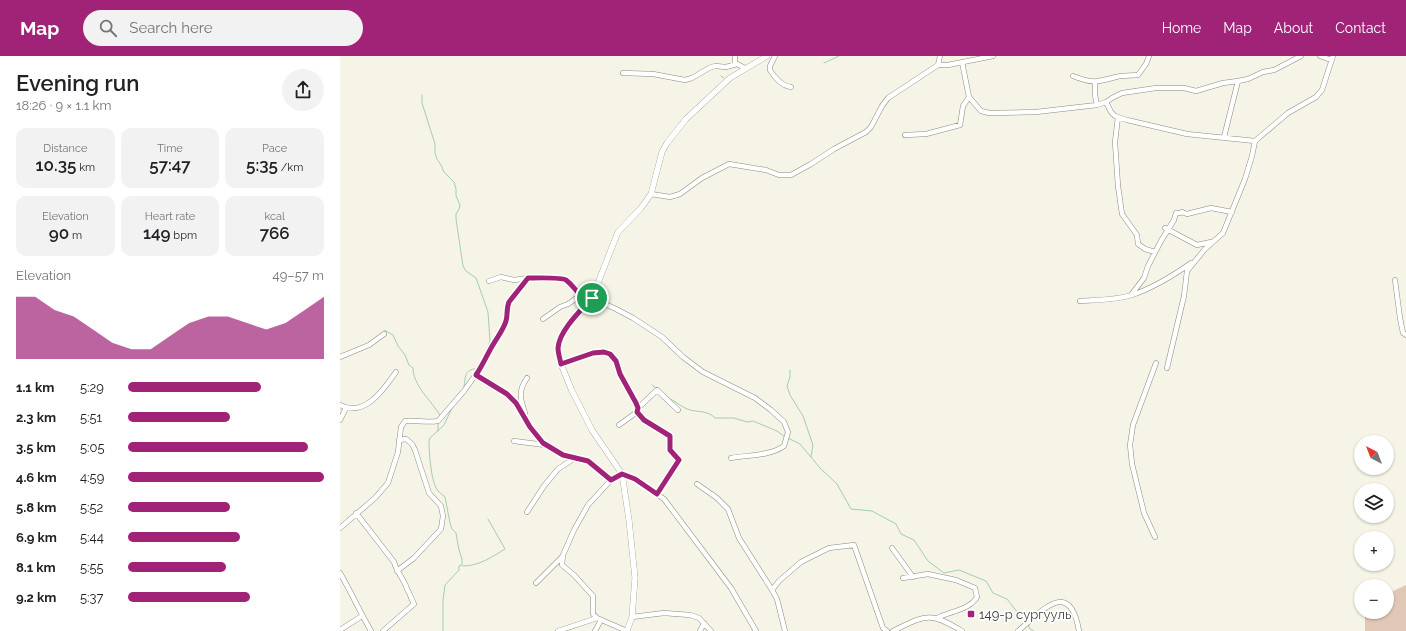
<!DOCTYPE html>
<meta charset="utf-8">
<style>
:root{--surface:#fff;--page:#f2f2f2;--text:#202124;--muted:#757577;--accent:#a02378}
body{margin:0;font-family:Raleway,sans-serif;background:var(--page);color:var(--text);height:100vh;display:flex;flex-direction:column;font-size:15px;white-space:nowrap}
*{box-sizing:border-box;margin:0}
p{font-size:13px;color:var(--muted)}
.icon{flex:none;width:22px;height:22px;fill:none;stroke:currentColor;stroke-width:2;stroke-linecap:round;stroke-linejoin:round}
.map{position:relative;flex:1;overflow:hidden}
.panel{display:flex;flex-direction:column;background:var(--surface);width:340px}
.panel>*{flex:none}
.needle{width:26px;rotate:318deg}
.buttons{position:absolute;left:1014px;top:379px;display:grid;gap:8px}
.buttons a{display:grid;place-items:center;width:40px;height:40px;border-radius:50%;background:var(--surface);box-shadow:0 1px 3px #0004;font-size:20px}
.pin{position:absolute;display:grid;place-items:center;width:34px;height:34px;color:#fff;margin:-17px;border:2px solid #fff;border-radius:50%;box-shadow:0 1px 4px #0007}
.round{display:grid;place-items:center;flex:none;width:42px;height:42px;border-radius:21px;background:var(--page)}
.head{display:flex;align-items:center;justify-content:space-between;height:68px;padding:0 16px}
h1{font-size:22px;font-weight:600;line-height:30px}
.metrics{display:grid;grid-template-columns:repeat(3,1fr);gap:6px;height:68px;padding:4px 16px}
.metrics div{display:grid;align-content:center;border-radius:10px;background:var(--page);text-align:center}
.metrics b{font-size:17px;font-weight:600}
.metrics small{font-size:11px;font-weight:400}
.metrics p{font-size:11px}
.chart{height:112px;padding:8px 16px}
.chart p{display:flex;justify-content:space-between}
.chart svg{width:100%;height:72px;margin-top:4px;fill:var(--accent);opacity:.7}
ul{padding:0 16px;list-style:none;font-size:13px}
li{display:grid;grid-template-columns:64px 48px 1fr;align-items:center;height:30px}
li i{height:10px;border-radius:5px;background:var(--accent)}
header{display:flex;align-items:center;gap:24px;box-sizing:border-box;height:56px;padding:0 20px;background:var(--accent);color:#fff}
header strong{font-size:19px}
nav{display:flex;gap:22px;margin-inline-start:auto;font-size:14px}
.search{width:280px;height:36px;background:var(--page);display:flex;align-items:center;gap:10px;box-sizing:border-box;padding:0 14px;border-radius:22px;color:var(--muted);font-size:15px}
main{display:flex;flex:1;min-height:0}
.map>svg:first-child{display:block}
.green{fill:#e1c7b6}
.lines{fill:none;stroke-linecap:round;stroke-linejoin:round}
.stream{stroke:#a4cdae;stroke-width:1}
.minor-casing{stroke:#8c8b7f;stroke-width:5.5}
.tertiary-casing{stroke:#8c8b7f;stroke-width:6}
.minor{stroke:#fff;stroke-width:4.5}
.tertiary{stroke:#fff;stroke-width:5.5}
.route-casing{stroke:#fff;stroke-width:8}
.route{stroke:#a02378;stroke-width:5}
.poi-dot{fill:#a02378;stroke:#fff;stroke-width:1.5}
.labels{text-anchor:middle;stroke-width:3.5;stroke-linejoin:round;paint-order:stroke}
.poi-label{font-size:13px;fill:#3d3d38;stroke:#fff;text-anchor:start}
</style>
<header>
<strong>Map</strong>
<div class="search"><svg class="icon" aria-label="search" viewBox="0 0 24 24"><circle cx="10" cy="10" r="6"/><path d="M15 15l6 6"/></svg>Search here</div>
<nav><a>Home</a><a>Map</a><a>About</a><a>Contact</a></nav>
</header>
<main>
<section class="panel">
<div class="head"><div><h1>Evening run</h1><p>18:26 · 9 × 1.1 km</p></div><a class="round"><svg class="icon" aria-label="share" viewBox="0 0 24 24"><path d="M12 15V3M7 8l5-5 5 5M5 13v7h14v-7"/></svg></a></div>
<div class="metrics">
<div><p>Distance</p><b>10.35<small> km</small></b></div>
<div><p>Time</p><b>57:47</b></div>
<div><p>Pace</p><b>5:35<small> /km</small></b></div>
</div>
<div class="metrics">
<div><p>Elevation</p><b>90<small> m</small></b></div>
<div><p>Heart rate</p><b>149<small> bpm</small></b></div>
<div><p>kcal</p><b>766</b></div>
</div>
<div class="chart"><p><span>Elevation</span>49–57 m</p>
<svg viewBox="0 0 160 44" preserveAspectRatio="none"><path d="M0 44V6L10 6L20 14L30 18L40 26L50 34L60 38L70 38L80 30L90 22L100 18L110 18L120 22L130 26L140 22L150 14L160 6V44z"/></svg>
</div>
<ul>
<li><b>1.1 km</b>5:29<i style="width:68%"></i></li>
<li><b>2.3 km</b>5:51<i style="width:52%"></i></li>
<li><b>3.5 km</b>5:05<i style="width:92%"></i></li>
<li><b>4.6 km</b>4:59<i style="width:100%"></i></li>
<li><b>5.8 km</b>5:52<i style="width:52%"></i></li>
<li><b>6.9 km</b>5:44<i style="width:57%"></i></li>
<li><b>8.1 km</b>5:55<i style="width:50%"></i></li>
<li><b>9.2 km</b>5:37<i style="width:62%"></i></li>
</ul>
</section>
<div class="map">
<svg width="1066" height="575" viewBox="0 0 1066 575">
<rect width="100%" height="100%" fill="#f5f4e7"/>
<path class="green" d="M1066,529V575H1025V556H1047V538Z"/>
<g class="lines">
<path class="stream" d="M484,7L499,0
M381,20L384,22
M82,39V47L95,88V97L97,103L101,109L104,116L114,126L116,133V140L120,149L119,153L116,158V163L123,210L126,215L136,222L148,256L150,285L144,302
M44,274L53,279L58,290L65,299L69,309L73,312C73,329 91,345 100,359
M450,314V321L447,330L450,339L463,360L473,389L471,401L480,412L497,428L511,453L532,455L556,468L561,478L574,484L588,505L604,517L619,514L646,525L653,537L667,543L686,567
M312,329L316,332
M124,331C126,318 124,314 139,312
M330,343C337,346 341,351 350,354C359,356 369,355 375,362H394L407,366L413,365L437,375L445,381
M98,375V366
M448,382L460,388L471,401
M123,510C139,510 152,501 165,493L148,463
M688,569L690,573L694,575
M103,575V544L105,529L119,514V510L122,509V503L119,494L116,477L112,473L110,467L105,441C103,439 100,437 98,435C91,427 89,396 89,385L90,382L104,369L112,352"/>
<g class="minor-casing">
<path id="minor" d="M435,0L430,10V14C434,21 442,30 451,31
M980,0L991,4
M395,8V0
M598,9L600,0
M283,17L313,18L345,24L352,22L369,12L375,10L386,11L397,8L405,12
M733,20C753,28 756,26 776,21C783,19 791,20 798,19L806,8L809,0
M755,26V39L757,49L766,46L772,42L782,37L816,32H844L856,35L883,27L898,25
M629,41L641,55L649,57L696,56L757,49
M766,46L771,56L775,60L787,64L847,78L915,85
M778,61L775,86L778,130L782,158L797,179L798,188L805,193L815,196
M565,79L586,78L620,69L623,50L629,41L622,6
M884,81L898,25L908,23L923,16L934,14L961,0
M311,138L330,141L340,138L362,122L389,108L426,114L439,119H451L471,108L494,93L526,76L531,71L542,50L548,42L598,9H608L653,0
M825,172L857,189L871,186
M1055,224L1060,262L1063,277L1066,279
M149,225L161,221L174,224L188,222
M791,239L804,222L808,210L821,185L834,164L836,157H840L842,156L847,158L871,152L892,156
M740,245C757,244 776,244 792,239C813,232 834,219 851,207
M203,263L220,251L228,248L241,239
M0,301L29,289L44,278
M221,308L253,297L264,296L270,297L276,305L280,319L296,347L298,352L297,356L304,364L331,380L330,393L339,404L317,438
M827,312L844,240L847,215L865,193L883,177L905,123L912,100L915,85L948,57L976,41L982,34L993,0
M136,319C153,327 170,338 181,354C188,366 193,378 204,388
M0,349C25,362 44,333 56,316
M298,352L317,334L338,354
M185,357C180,342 178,335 187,322
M0,364L6,352
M279,369L297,356
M174,385L205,389L223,399L248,405L271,424
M357,428L377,442L388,453L399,482L432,534
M187,456L204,430L218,413L235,402
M16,457L54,506C57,517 64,523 67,533C70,538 71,542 74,548L43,575
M0,472L35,442L48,427L58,396L61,371L65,365C76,364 87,367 98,365L124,335L144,307L150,294L164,270L167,264V251L169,246L188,222L212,223L220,222L226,224L241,239L252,242L276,253L293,262L322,281L343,301L363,316L415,342L431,354L444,366L448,376L444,390C430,400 408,399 391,402
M815,481L804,457L792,408L790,389L793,369L816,307
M552,492L573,521
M57,515L74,502L101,473L103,460L101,450L89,437L75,394L72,388L66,383L59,384
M0,517C11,536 20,556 31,575
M563,522L588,518L616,524L635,532L637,541C630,554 610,555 597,562
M196,527L223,500
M292,561L324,557L350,559L359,562L371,575
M0,574L22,560
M218,575L257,562
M255,575L261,564
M287,575L257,562L253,558V540L234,519L222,509L223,499L234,474L248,449L271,424L282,418L295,423L324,443L391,532L416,575
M360,575L364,567
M445,575L437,543L432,534L439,525L461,506L489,492L514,489L543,572L547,575
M553,575C586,559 589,555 622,575
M678,575C702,555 730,521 739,575"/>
</g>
<g class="tertiary-casing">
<path id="tertiary" d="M287,575L292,561L295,522L289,464L282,418L252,374L232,335L221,308L218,293L220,283L224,274L252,242L278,176L301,152L311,138L322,96L327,87L346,63L390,22L427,0"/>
</g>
<use href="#minor" class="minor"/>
<use href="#tertiary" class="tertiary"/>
</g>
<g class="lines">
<g class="route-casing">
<path id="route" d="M188,222C195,222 222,221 226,224C238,233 233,238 252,242C241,254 219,275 218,292C218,297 220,303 221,308L253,297L264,296L270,298L276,305L280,318L296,347L298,352L297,356L304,364L330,380V394L339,404L317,438L295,423L282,418L271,424L248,405L223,399L203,387L190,371L176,347L167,338L136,319C142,310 145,303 150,294C155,284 163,275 166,265C168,259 166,253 169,246Z"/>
</g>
<use href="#route" class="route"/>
</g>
<rect class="poi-dot" x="627" y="554" width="8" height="8" rx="2"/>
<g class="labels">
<g class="poi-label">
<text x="639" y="563">149-р сургууль</text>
</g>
</g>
</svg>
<div class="buttons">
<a><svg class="needle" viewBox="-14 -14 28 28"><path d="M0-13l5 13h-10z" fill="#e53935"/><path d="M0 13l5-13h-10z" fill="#757577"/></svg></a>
<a><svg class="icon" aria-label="layers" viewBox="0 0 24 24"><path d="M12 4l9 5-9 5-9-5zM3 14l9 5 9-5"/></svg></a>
<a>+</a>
<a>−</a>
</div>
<div class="pin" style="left:252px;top:242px;background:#1e9e55"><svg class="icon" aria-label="arrive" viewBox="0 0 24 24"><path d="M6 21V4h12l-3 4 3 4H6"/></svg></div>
</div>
</main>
